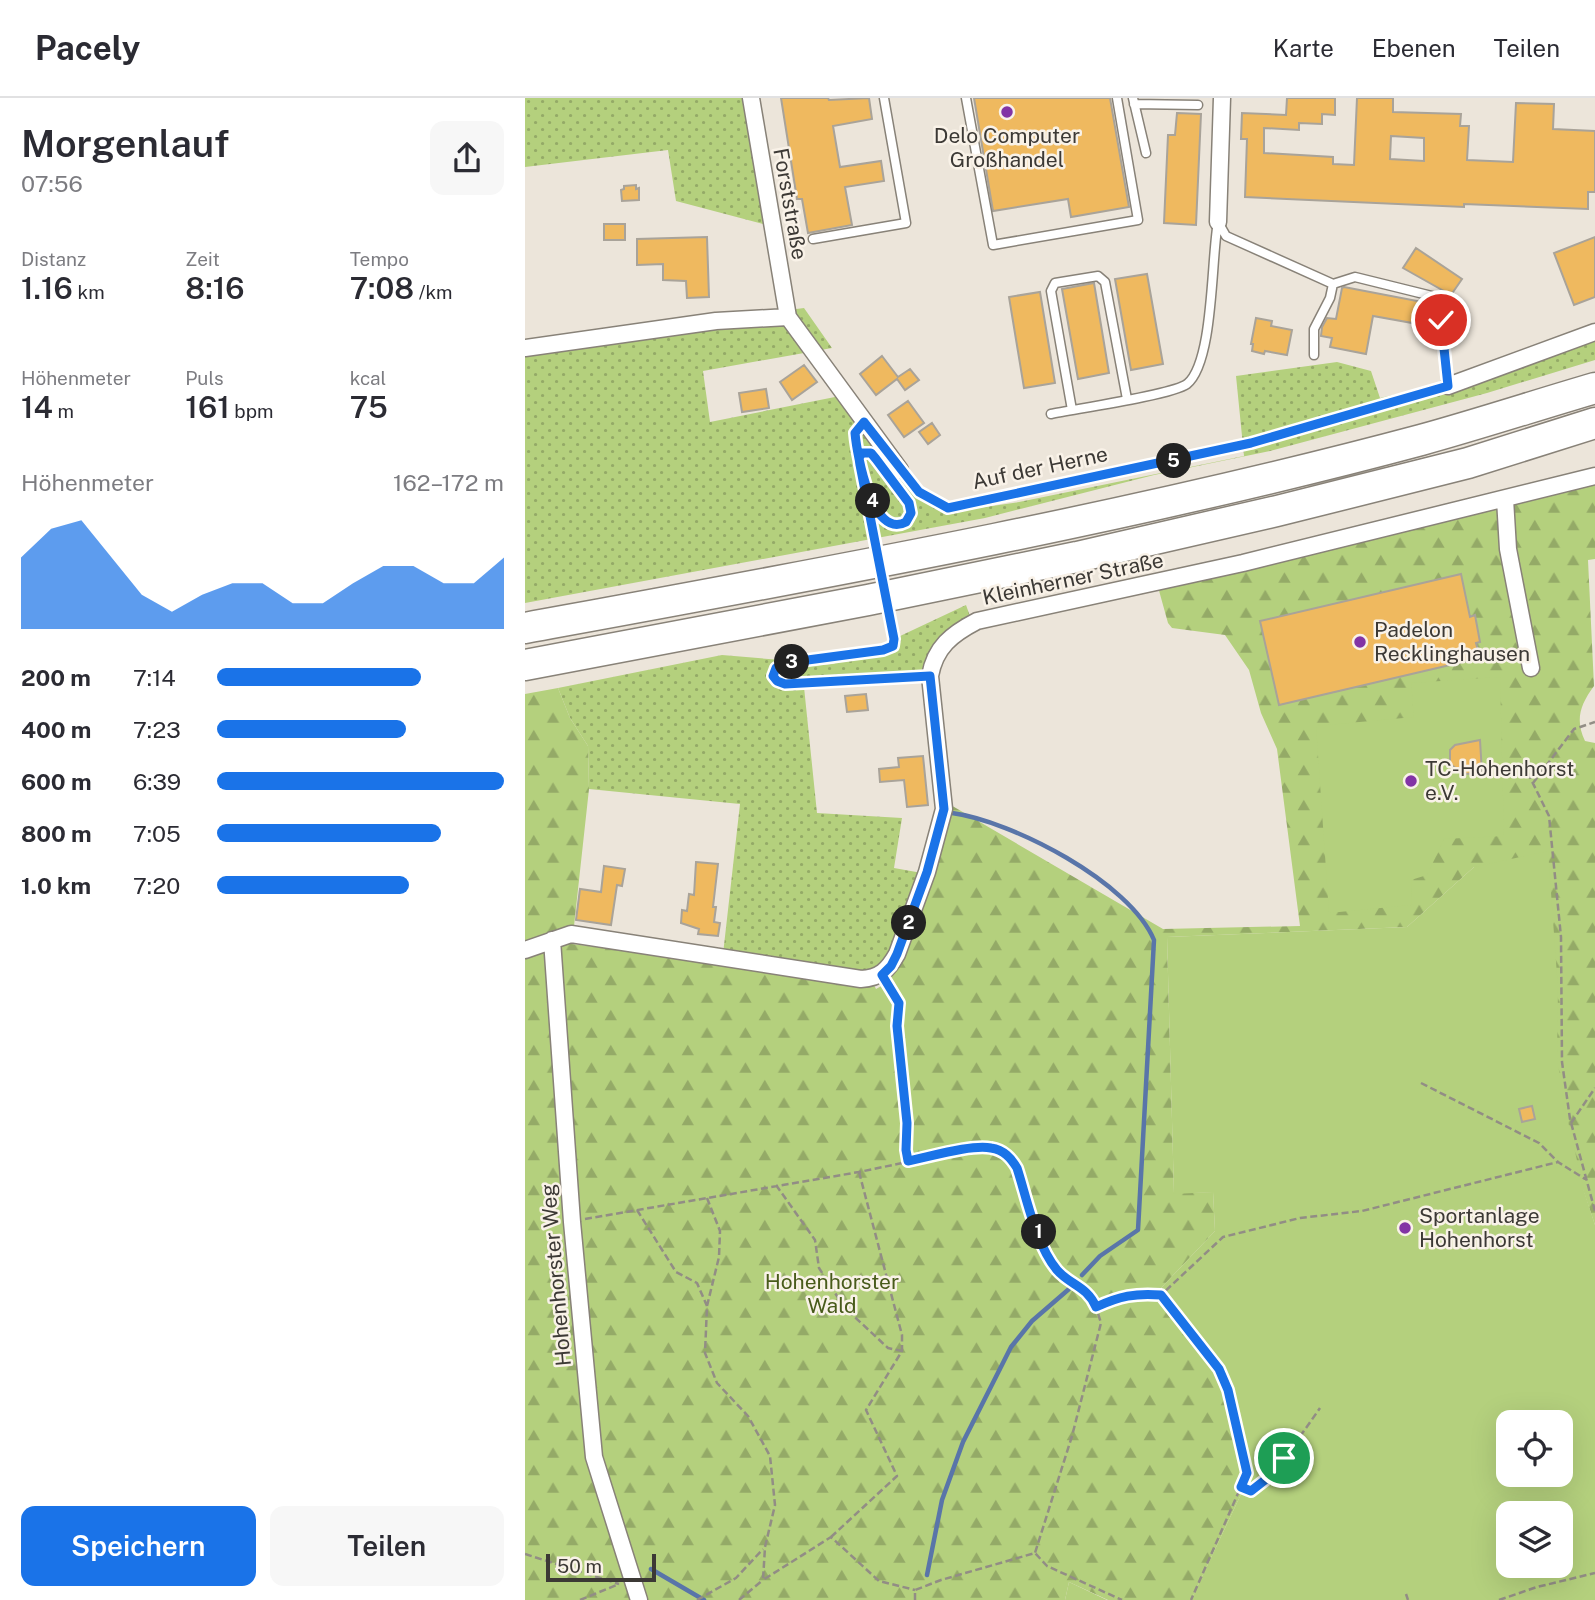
<!DOCTYPE html>
<html lang="de">
<meta charset="utf-8">
<style>
:root{--surface:#fff;--page:#f7f7f7;--text:#2b2b33;--muted:#7c7c81;--line:#e1e1e2;--accent:#1a73e8}
body{margin:0;font-family:"Public Sans",sans-serif;background:var(--page);color:var(--text);height:100vh;display:flex;flex-direction:column;font-size:26px;white-space:nowrap}
*{box-sizing:border-box;margin:0}
p{font-size:23px;color:var(--muted)}
.icon{flex:none;width:38px;height:38px;fill:none;stroke:currentColor;stroke-width:2;stroke-linecap:round;stroke-linejoin:round}
.map{position:relative;flex:1;overflow:hidden}
.panel{display:flex;flex-direction:column;background:var(--surface);width:525px}
.panel>*{flex:none}
.buttons{position:absolute;left:971px;top:1312px;display:grid;gap:14px}
.buttons a{display:grid;place-items:center;width:77px;height:77px;border-radius:14px;background:var(--surface);box-shadow:0 7px 28px #0002;font-size:35px}
.scale{position:absolute;left:21px;bottom:18px;width:110px;box-sizing:border-box;padding-left:7px;border:4px solid #3c3935;border-top:0;font-size:19px;line-height:24px;white-space:nowrap;color:#3c3935;-webkit-text-stroke:5px #f9f2e8;paint-order:stroke}
.pin{position:absolute;display:grid;place-items:center;width:60px;height:60px;color:#fff;margin:-30px;border:4px solid #fff;border-radius:50%;box-shadow:0 2px 7px #0007}
.km{position:absolute;width:35px;height:35px;margin:-18px;border-radius:50%;background:#222;color:#fff;font-size:19px;line-height:35px;text-align:center}
.round{display:grid;place-items:center;flex:none;width:74px;height:74px;border-radius:14px;background:var(--page)}
.summary{display:flex;align-items:center;justify-content:space-between;height:119px;padding:0 21px}
h1{font-size:38px;font-weight:600;line-height:52px}
.figures{display:grid;grid-template-columns:repeat(3,1fr);gap:10px;height:119px;padding:7px 21px}
.figures div{display:grid;align-content:center}
.figures b{font-size:30px;font-weight:600}
.figures small{font-size:19px;font-weight:400}
.figures p{font-size:19px}
.chart{height:196px;padding:14px 21px}
.chart p{display:flex;justify-content:space-between}
.chart svg{width:100%;height:126px;margin-top:7px;fill:var(--accent);opacity:.7}
.button{display:flex;gap:14px;margin-top:auto;padding:14px 21px}
.button a{flex:1;height:80px;border-radius:14px;background:var(--accent);color:#fff;font-size:28px;font-weight:600;line-height:80px;text-align:center}
.button a+a{background:var(--page);color:var(--text)}
ul{padding:0 21px;list-style:none;font-size:23px}
li{display:grid;grid-template-columns:112px 84px 1fr;align-items:center;height:52px}
li i{height:18px;border-radius:9px;background:var(--accent)}
header{display:flex;align-items:center;gap:42px;box-sizing:border-box;height:98px;padding:0 35px;background:var(--surface);border-bottom:2px solid var(--line)}
header strong{font-size:33px}
nav{display:flex;gap:38px;margin-inline-start:auto;font-size:24px}
main{display:flex;flex:1;min-height:0}
.map>svg:first-child{display:block}
.grass{fill:url(#grass-dots)}
.forest{fill:url(#forest-firs)}
.pitch{fill:#b4d07d;fill-rule:evenodd}
.lines{fill:none;stroke-linecap:round;stroke-linejoin:round}
.stream{stroke:#5975a9;stroke-width:4.5}
.building{fill:#efb95f;stroke:#a9a399;stroke-width:2;fill-rule:evenodd}
.service-casing{stroke:#888278;stroke-width:11}
.minor-casing{stroke:#888278;stroke-width:19}
.motorway-casing{stroke:#888278;stroke-width:33}
.path{stroke:#928d85;stroke-width:2.5;stroke-dasharray:7 3.5;stroke-linecap:butt}
.service{stroke:#fff;stroke-width:8}
.minor{stroke:#fff;stroke-width:16}
.motorway{stroke:#fff;stroke-width:30}
.path-bridge{stroke:#928d85;stroke-width:2.5;stroke-dasharray:7 3.5;stroke-linecap:butt}
.route-casing{stroke:#fff;stroke-width:14}
.route{stroke:#1a73e8;stroke-width:9}
.poi-dot{fill:#8234a5;stroke:#f9f2e8;stroke-width:2.5}
.labels{text-anchor:middle;stroke-width:5;stroke-linejoin:round;paint-order:stroke}
.poi-label{font-size:21px;fill:#3c3935;stroke:#f9f2e8;text-anchor:start}
.street-label{font-size:21px;fill:#3c3935;stroke:#f9f2e8}
.park-label{font-size:21px;fill:#485b1a;stroke:#f9f2e8}
</style>
<header>
<strong>Pacely</strong>
<nav><a>Karte</a><a>Ebenen</a><a>Teilen</a></nav>
</header>
<main>
<section class="panel">
<div class="summary"><div><h1>Morgenlauf</h1><p>07:56</p></div><a class="round"><svg class="icon" aria-label="share" viewBox="0 0 24 24"><path d="M12 15V3M7 8l5-5 5 5M5 13v7h14v-7"/></svg></a></div>
<div class="figures">
<div><p>Distanz</p><b>1.16<small> km</small></b></div>
<div><p>Zeit</p><b>8:16</b></div>
<div><p>Tempo</p><b>7:08<small> /km</small></b></div>
</div>
<div class="figures">
<div><p>Höhenmeter</p><b>14<small> m</small></b></div>
<div><p>Puls</p><b>161<small> bpm</small></b></div>
<div><p>kcal</p><b>75</b></div>
</div>
<div class="chart"><p><span>Höhenmeter</span>162–172 m</p>
<svg viewBox="0 0 160 44" preserveAspectRatio="none"><path d="M0 44V19L10 9L20 6L30 19L40 32L50 38L60 32L70 28L80 28L90 35L100 35L110 28L120 22L130 22L140 28L150 28L160 19V44z"/></svg>
</div>
<ul>
<li><b>200 m</b>7:14<i style="width:71%"></i></li>
<li><b>400 m</b>7:23<i style="width:66%"></i></li>
<li><b>600 m</b>6:39<i style="width:100%"></i></li>
<li><b>800 m</b>7:05<i style="width:78%"></i></li>
<li><b>1.0 km</b>7:20<i style="width:67%"></i></li>
</ul>
<div class="button"><a>Speichern</a><a>Teilen</a></div>
</section>
<div class="map">
<svg width="1070" height="1502" viewBox="0 0 1070 1502">
<defs>
<pattern id="grass-dots" width="8" height="8" patternUnits="userSpaceOnUse" patternTransform="scale(1.75)"><rect width="8" height="8" fill="#b4d07d"/><path d="M2 2h.1M6 6h.1" fill="none" stroke="#94aa67" stroke-width="1.8" stroke-linecap="round"/></pattern>
<pattern id="forest-firs" width="22" height="20" patternUnits="userSpaceOnUse" patternTransform="scale(1.75)"><rect width="22" height="20" fill="#b4d07d"/><path d="M5 1l3.5 6h-7zM16 11l3.5 6h-7z" fill="#94aa67"/></pattern>
</defs>
<rect width="100%" height="100%" fill="#ece5da"/>
<path class="grass" d="M0,0H235L257,131L151,103L143,52L0,69Z
M279,210L307,250L178,273L185,324L315,298L367,372L385,392L405,406L426,414L494,404L719,358L711,278L812,264L846,273L855,300L944,279L1070,230V262L962,295L745,353L629,377L460,420L0,505V246Z
M441,507L446,521L402,574L331,578L320,576L259,582L252,578L255,571L260,570L308,566L320,561L365,554L372,546L373,539Z
M197,557L256,562L249,566L245,572L248,585L257,591L279,589L292,715L377,720L369,770L397,775L368,857L352,870L341,874L198,856L215,706L64,691L63,648L45,620L33,590Z"/>
<path class="forest" d="M1070,386V461L1063,462L1069,588C1055,607 1050,622 1060,643L1070,645V1127L949,769L882,829L642,839L649,1095L688,1094L690,1133L636,1190L702,1277L727,1373L666,1502H583L544,1484L540,1502H0V596L33,590L45,620L63,648L64,691L47,846L347,883L351,891L367,882L363,877L424,706L638,831L775,828L752,651L736,615L724,572L700,537L647,530L643,525L633,489Z"/>
<path class="pitch" d="M975,579L979,738L919,741L902,777L886,782L887,807L804,815L791,628L889,619L886,585Z
M1023,753L1033,891L1032,960L1040,1010L1059,1093L1070,1127V1502H666L727,1373L702,1277L636,1190L690,1133L688,1094L649,1096L642,839L882,829L949,769ZM984,1325H1036V1377H984ZM984,1416H1036V1468H984Z
M544,1484L582,1502H540Z"/>
<g class="lines">
<path class="stream" d="M427,715C487,723 605,784 629,842L613,1132L575,1158L557,1177
M126,1471L179,1502
M402,1477L417,1402L438,1344L486,1249L507,1223L544,1191"/>
</g>
<path class="building" d="M256,0H303L304,2L344,0L347,21L308,28L315,69L356,63L359,83L320,89L327,127L283,135L277,101H272Z
M449,0H585L604,109L546,119L543,101L468,113Z
M762,0H810V17L797,16V26L774,25V32L739,30V55L808,59V66L829,67L832,0H868V14L936,16L935,28H944L942,62L988,64L991,5L1029,6L1028,31L1070,33V94H1063V111L939,106V109L720,99L722,41H716L717,15L761,17ZM866,38L899,40V63L865,61Z
M652,15L676,16L671,127L639,125L643,37H650Z
M111,87V91L114,90V102L97,103L96,92L99,91V88Z
M79,126H100V142H79Z
M182,139L184,199L162,200L161,183L138,182V166L112,167V141Z
M1070,139V199L1049,207L1029,155Z
M891,150L937,181L926,197L878,170Z
M622,176L638,266L606,272L590,181Z
M569,185L584,275L553,281L537,191Z
M819,189L908,206L904,228L848,218L841,256L805,249L807,240L796,238L797,229L802,220L811,221L817,190Z
M515,194L530,285L499,290L484,199Z
M731,220L747,223L746,228L767,232L762,257L740,253L739,256L727,253L728,246H726Z
M357,258L373,279L385,271L394,282L380,292L372,281L351,297L335,276Z
M279,267L292,284L267,302L255,284Z
M241,291L244,310L217,314L214,295Z
M383,303L399,325L379,339L363,317Z
M407,325L415,337L403,346L394,334Z
M936,476L945,519L950,517L955,544L951,545L955,560L754,607L735,523Z
M341,596L343,612L322,614L320,598Z
M955,642L957,675L939,676V671H932L925,666V652L930,647Z
M398,658L403,707L382,709L379,682L355,684L354,671L374,669L373,660Z
M171,764L193,766L188,809H191L189,824L195,825L193,838L173,836L174,831L156,825L157,812L162,813L164,796L169,797Z
M79,768L100,771L97,788L92,787L86,827L51,822L55,791L76,794Z
M1007,1008L1010,1021L997,1024L994,1011Z"/>
<g class="lines">
<g class="service-casing">
<path id="service" d="M441,0L468,147L613,122L592,0
M608,0L621,55
M609,6L673,7
M693,124L701,138L808,186L830,179L919,201L916,222L923,288
M288,141L381,125L359,0
M789,257V231L805,200L808,186
M547,312L526,193L530,185L573,178L580,184L602,301
M526,316C550,311 647,297 662,286C689,264 686,160 693,124"/>
</g>
<g class="minor-casing">
<path id="minor" d="M226,0L263,219L375,372
M693,124L697,0
M0,250L191,223L263,219
M923,288L1070,234
M980,401L983,451L1006,570
M27,842L47,1124L69,1359L114,1502
M0,852L46,836L336,881C355,880 363,872 372,856L402,774L419,711L405,578C410,549 427,536 452,523L718,465L1070,378"/>
</g>
<g class="motorway-casing">
<path id="motorway" d="M0,530C300,475 601,421 896,342C954,326 1012,307 1070,290
M0,567L343,502L552,459L752,413L943,365L1070,325"/>
</g>
<path class="path" d="M331,339C333,365 343,411 365,426H377L386,415L384,405
M384,383L394,394L423,410L726,345L794,327L910,292
M369,541L368,548L364,551L260,565L251,570L249,579L260,586L391,579
M998,665L1024,718L1036,839L1037,964L1045,1021L1070,1113
M1008,685L1049,631L1070,624
M364,888L374,905L372,928L382,1025L381,1052L383,1063
M896,985L1014,1045L1033,1064
M1046,1025L1070,990
M251,1087L290,1142L294,1170L319,1209L363,1250L377,1253
M182,1100L195,1133L194,1159L182,1208L180,1255L192,1285L223,1318L245,1358L250,1407L240,1449L238,1482L306,1439L354,1483L390,1492
M112,1112L151,1174L172,1185L182,1208
M60,1121L334,1074L435,1053L466,1050L485,1058L492,1070L518,1151L533,1174L557,1189L570,1206L576,1225L547,1338L510,1455
M636,1197L694,1271L703,1292L722,1375L666,1502
M571,1209C595,1198 610,1195 636,1197L698,1139L775,1120L837,1113L1033,1064L1060,1081
M716,1389L725,1393C754,1370 774,1340 795,1310
M306,1439L372,1378L341,1312L377,1253V1237L334,1074
M0,1456L94,1486
M881,1496L883,1502
M55,1502L94,1486
M172,1502L211,1480L238,1451
M214,1502L238,1482
M390,1502V1492L416,1482L510,1455L522,1468L597,1502
M974,1502L1012,1489L1070,1475"/>
<use href="#service" class="service"/>
<use href="#minor" class="minor"/>
<use href="#motorway" class="motorway"/>
<path class="path-bridge" d="M369,541L335,367L334,360L337,355H346L351,361L384,405"/>
</g>
<g class="lines">
<g class="route-casing">
<path id="route" d="M759,1360L740,1382L726,1393L716,1389L722,1375L703,1292L694,1271L636,1197C610,1195 595,1198 571,1209C562,1188 545,1187 532,1172C511,1147 502,1101 492,1070C486,1060 479,1052 466,1050C447,1046 404,1059 383,1063L381,1052L382,1025L372,928L374,905L357,877L366,868L372,856L402,774L419,711L405,578L260,586L252,583L248,578L251,570L260,565L358,552L368,548L369,541L335,367L334,360L337,355H346L351,361L384,405L386,415L381,424C347,442 332,357 330,335L339,324L394,394L423,410L726,345L923,288L916,222"/>
</g>
<use href="#route" class="route"/>
</g>
<g class="poi-dot">
<circle cx="482" cy="14" r="7"/>
<circle cx="835" cy="544" r="7"/>
<circle cx="886" cy="683" r="7"/>
<circle cx="880" cy="1130" r="7"/>
</g>
<g class="labels">
<g class="poi-label">
<text x="482" y="45" text-anchor="middle">Delo Computer<tspan x="482" dy="24">Großhandel</tspan></text>
<text x="849" y="539">Padelon<tspan x="849" dy="24">Recklinghausen</tspan></text>
<text x="900" y="678">TC-Hohenhorst<tspan x="900" dy="24">e.V.</tspan></text>
<text x="894" y="1125">Sportanlage<tspan x="894" dy="24">Hohenhorst</tspan></text>
</g>
<g class="street-label">
<text transform="translate(265 106) rotate(80)" y="7">Forststraße</text>
<text transform="translate(515 370) rotate(-12)" y="7">Auf der Herne</text>
<text transform="translate(548 481) rotate(-12)" y="7">Kleinherner Straße</text>
<text transform="translate(31 1177) rotate(-95)" y="7">Hohenhorster Weg</text>
</g>
<g class="park-label">
<text x="307" y="1191">Hohenhorster<tspan x="307" dy="24">Wald</tspan></text>
</g>
</g>
</svg>
<div class="buttons">
<a><svg class="icon" aria-label="locate" viewBox="0 0 24 24"><circle cx="12" cy="12" r="6"/><path d="M12 2v4M12 18v4M2 12h4M18 12h4"/></svg></a>
<a><svg class="icon" aria-label="layers" viewBox="0 0 24 24"><path d="M12 4l9 5-9 5-9-5zM3 14l9 5 9-5"/></svg></a>
</div>
<div class="scale">50 m</div>
<div class="pin" style="left:759px;top:1360px;background:#1e9e55"><svg class="icon" aria-label="arrive" viewBox="0 0 24 24"><path d="M6 21V4h12l-3 4 3 4H6"/></svg></div>
<div class="pin" style="left:916px;top:222px;background:#d93025"><svg class="icon" aria-label="check" viewBox="0 0 24 24"><path d="M5 12l5 5 9-10"/></svg></div>
<b class="km" style="left:514px;top:1134px">1</b>
<b class="km" style="left:384px;top:825px">2</b>
<b class="km" style="left:267px;top:564px">3</b>
<b class="km" style="left:348px;top:403px">4</b>
<b class="km" style="left:649px;top:363px">5</b>
</div>
</main>
